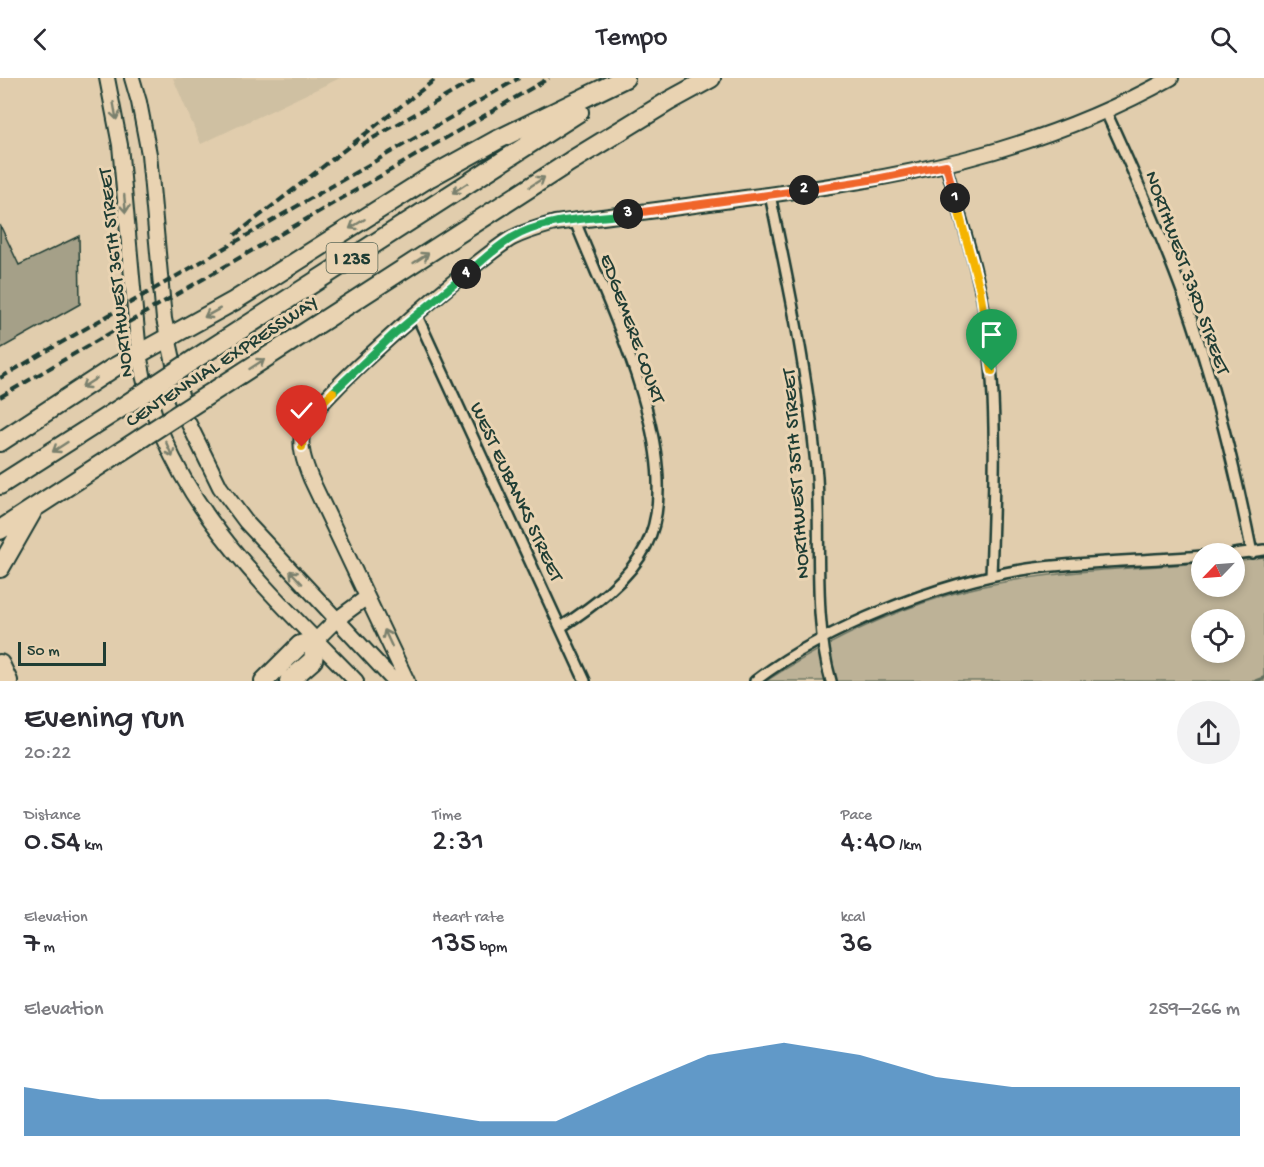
<!DOCTYPE html>
<meta charset="utf-8">
<style>
:root{--surface:#fff;--page:#f2f2f3;--text:#2b2b33;--muted:#7c7c81;--accent:#1f6fb2}
body{margin:0;font-family:"Gochi Hand",sans-serif;background:var(--page);color:var(--text);height:100vh;display:flex;flex-direction:column;font-size:22px;white-space:nowrap}
*{box-sizing:border-box;margin:0}
p{font-size:20px;color:var(--muted)}
.icon{flex:none;width:33px;height:33px;fill:none;stroke:currentColor;stroke-width:2;stroke-linecap:round;stroke-linejoin:round}
.map{position:relative;height:603px;overflow:hidden}
.panel{display:flex;flex-direction:column;background:var(--surface);flex:1}
.panel>*{flex:none}
.needle{width:39px;rotate:245deg}
.fabs{position:absolute;left:1191px;top:465px;display:grid;gap:12px}
.fabs a{display:grid;place-items:center;width:54px;height:54px;border-radius:50%;background:var(--surface);box-shadow:0 3px 9px #0003;font-size:30px}
.scale{position:absolute;left:18px;bottom:15px;width:88px;box-sizing:border-box;padding-left:6px;border:3px solid #1f3d34;border-top:0;font-size:16px;line-height:21px;white-space:nowrap;color:#1f3d34;-webkit-text-stroke:4px #e9d3b2;paint-order:stroke}
.pin{position:absolute;display:grid;place-items:center;width:51px;height:51px;color:#fff;margin:-62px -26px;border-radius:50% 50% 50% 0;rotate:-45deg;box-shadow:0 0 6px #0007}
.pin .icon{rotate:45deg}
.km{position:absolute;width:30px;height:30px;margin:-15px;border-radius:50%;background:#222;color:#fff;font-size:16px;line-height:30px;text-align:center}
.round{display:grid;place-items:center;flex:none;width:63px;height:63px;border-radius:32px;background:var(--page)}
.overview{display:flex;align-items:center;justify-content:space-between;height:102px;padding:0 24px}
h1{font-size:33px;font-weight:600;line-height:45px}
.metrics{display:grid;grid-template-columns:repeat(3,1fr);gap:9px;height:102px;padding:6px 24px}
.metrics div{display:grid;align-content:center}
.metrics b{font-size:30px;font-weight:600}
.metrics small{font-size:16px;font-weight:400}
.metrics p{font-size:16px}
.chart{height:168px;padding:12px 24px}
.chart p{display:flex;justify-content:space-between}
.chart svg{width:100%;height:108px;margin-top:6px;fill:var(--accent);opacity:.7}
header{display:flex;justify-content:space-between;align-items:center;height:78px;padding:0 24px;background:var(--surface);font-size:27px;font-weight:600}
.map>svg:first-child{display:block}
.built{fill:#cfc0a2}
.green{fill:#bdb297;stroke:#6e7866;stroke-width:1.5;fill-rule:evenodd}
.lines{fill:none;stroke-linecap:round;stroke-linejoin:round}
.stream{stroke:#626f5e;stroke-width:4}
.building{fill:#a5a088;stroke:#1f3d34;stroke-width:1.5}
.street-casing{stroke:#1f3d34;stroke-width:14}
.secondary-casing{stroke:#1f3d34;stroke-width:18}
.highway-casing{stroke:#1f3d34;stroke-width:22}
.street{stroke:#e9d3b2;stroke-width:9}
.secondary{stroke:#e9d3b2;stroke-width:14}
.highway{stroke:#e9d3b2;stroke-width:18}
.rail{stroke:#1f3d34;stroke-width:4;stroke-dasharray:9 4.5;stroke-linecap:butt}
.highway-bridge-casing{stroke:#1f3d34;stroke-width:22;stroke-linecap:butt}
.highway-bridge{stroke:#e9d3b2;stroke-width:18}
.oneway{stroke:#7a806d}
.split-1-casing{stroke:#fff;stroke-width:12}
.split-2-casing{stroke:#fff;stroke-width:12}
.split-3-casing{stroke:#fff;stroke-width:12}
.split-4-casing{stroke:#fff;stroke-width:12}
.split-5-casing{stroke:#fff;stroke-width:12}
.split-6-casing{stroke:#fff;stroke-width:12}
.split-1{stroke:#f5b400;stroke-width:8}
.split-2{stroke:#f0652b;stroke-width:8}
.split-3{stroke:#f0652b;stroke-width:8}
.split-4{stroke:#22a559;stroke-width:8}
.split-5{stroke:#22a559;stroke-width:8}
.split-6{stroke:#f5b400;stroke-width:8}
.labels{text-anchor:middle;stroke-width:6;stroke-linejoin:round;paint-order:stroke}
.shield{fill:#e9d3b2;stroke:#5c6a5a;stroke-width:1.5}
.shield-label{font-size:18px;font-weight:bold;fill:#1f3d34}
.street-label{font-size:20px;fill:#1f3d34;stroke:#e9d3b2}
</style>
<header><svg class="icon" aria-label="back" viewBox="0 0 24 24"><path d="M15 5l-7 7 7 7"/></svg>Tempo<svg class="icon" aria-label="search" viewBox="0 0 24 24"><circle cx="10" cy="10" r="6"/><path d="M15 15l6 6"/></svg></header>
<div class="map">
<svg width="1264" height="603" viewBox="0 0 1264 603">
<rect width="100%" height="100%" fill="#e1cdad"/>
<filter id="ink" filterUnits="userSpaceOnUse"><feTurbulence type="fractalNoise" baseFrequency=".0167" numOctaves="2"/><feDisplacementMap in="SourceGraphic" scale="12" xChannelSelector="R" yChannelSelector="G"/><feConvolveMatrix kernelMatrix="1 2 1 2 8 2 1 2 1" color-interpolation-filters="sRGB"/></filter>
<g filter="url(#ink)">
<path class="built" d="M173,0H340L201,66Z"/>
<path class="green" d="M1264,479V603H766C841,555 922,517 1010,503C1073,492 1138,490 1201,485L1202,508H1234L1235,483ZM1202,542H1234V574H1202Z"/>
<g class="lines">
<path class="stream" d="M1256,603L1264,600"/>
</g>
<path class="building" d="M0,147L19,187L79,158L80,226L0,271Z"/>
<g class="lines">
<g class="street-casing">
<path id="street" d="M1106,34C1134,95 1161,156 1184,219C1213,302 1235,389 1252,475
M946,88C961,141 980,196 987,251C998,333 994,415 991,498
M770,117C790,212 809,302 817,399C821,463 813,543 831,603
M417,238L585,603
M1234,476L1264,472
M561,549C592,529 629,502 646,468C689,383 607,225 575,143
M755,603C826,549 940,504 1028,491C1085,483 1144,483 1202,478"/>
</g>
<g class="secondary-casing">
<path id="secondary" d="M107,0L120,67L139,276C162,417 261,505 356,603
M132,0L139,24L149,76L164,241L186,340L220,409L246,444L394,603
M316,562L336,542L367,519
M407,603L311,401C305,386 298,368 303,352C311,322 479,179 512,160C526,153 541,149 555,145C619,137 682,129 745,120C899,100 1033,77 1171,0"/>
</g>
<g class="highway-casing">
<path id="highway" d="M195,281L579,34
M208,317L571,83L669,23L711,0
M0,364L113,290L234,223L430,99L497,62L625,0
M0,407L127,326
M0,452L140,361
M0,490L32,434
M0,586L8,603
M264,603L300,567L316,562L313,582L289,603"/>
</g>
<use href="#street" class="street"/>
<use href="#secondary" class="secondary"/>
<use href="#highway" class="highway"/>
<path class="rail" d="M361,67L478,0
M235,157L437,0
M0,300L519,0
M0,319L549,0"/>
<g class="highway-bridge-casing">
<path id="highway-bridge" d="M127,326L195,281
M140,361L208,317"/>
</g>
<use href="#highway-bridge" class="highway-bridge"/>
</g>
<defs><path id="oneway-shaft" d="M-6 0H5M1.5-3L5.5 0L1.5 3" fill="none" stroke-width="1.6" stroke-linecap="round" stroke-linejoin="round" transform="scale(1.5)"/></defs>
<g class="oneway">
<use href="#oneway-shaft" transform="translate(115 33) rotate(80)"/>
<use href="#oneway-shaft" transform="translate(537 104) rotate(-33)"/>
<use href="#oneway-shaft" transform="translate(460 110) rotate(147)"/>
<use href="#oneway-shaft" transform="translate(125 126) rotate(85)"/>
<use href="#oneway-shaft" transform="translate(357 146) rotate(148)"/>
<use href="#oneway-shaft" transform="translate(421 180) rotate(-33)"/>
<use href="#oneway-shaft" transform="translate(212 235) rotate(151)"/>
<use href="#oneway-shaft" transform="translate(257 286) rotate(-33)"/>
<use href="#oneway-shaft" transform="translate(89 305) rotate(148)"/>
<use href="#oneway-shaft" transform="translate(60 369) rotate(147)"/>
<use href="#oneway-shaft" transform="translate(169 371) rotate(66)"/>
<use href="#oneway-shaft" transform="translate(296 499) rotate(-133)"/>
<use href="#oneway-shaft" transform="translate(388 560) rotate(-115)"/>
</g>
</g>
<g class="lines" filter="url(#ink)">
<g class="split-1-casing">
<path id="split-1" d="M955,120L980,212L992,293"/>
</g>
<g class="split-2-casing">
<path id="split-2" d="M804,112L876,101L946,87L955,120"/>
</g>
<g class="split-3-casing">
<path id="split-3" d="M628,136L804,112"/>
</g>
<g class="split-4-casing">
<path id="split-4" d="M466,196C480,185 494,171 510,161C544,140 590,141 628,136"/>
</g>
<g class="split-5-casing">
<path id="split-5" d="M333,314L394,256L466,196"/>
</g>
<g class="split-6-casing">
<path id="split-6" d="M302,369C302,344 316,330 333,314"/>
</g>
<use href="#split-1" class="split-1"/>
<use href="#split-2" class="split-2"/>
<use href="#split-3" class="split-3"/>
<use href="#split-4" class="split-4"/>
<use href="#split-5" class="split-5"/>
<use href="#split-6" class="split-6"/>
</g>
<g class="labels">
<rect class="shield" x="326.5" y="165" width="51" height="30" rx="4.5"/>
<g class="shield-label">
<text x="352" y="186">I 235</text>
</g>
<g class="street-label">
<text transform="translate(1189 194) rotate(70)" y="7">NORTHWEST 33RD STREET</text>
<text transform="translate(114 195) rotate(-96)" y="7">NORTHWEST 36TH STREET</text>
<text transform="translate(634 250) rotate(70)" y="7">EDGEMERE COURT</text>
<text transform="translate(221 282) rotate(-33)" y="7">CENTENNIAL EXPRESSWAY</text>
<text transform="translate(794 396) rotate(-94)" y="7">NORTHWEST 35TH STREET</text>
<text transform="translate(518 413) rotate(65)" y="7">WEST EUBANKS STREET</text>
</g>
</g>
</svg>
<div class="fabs">
<a><svg class="needle" viewBox="-14 -14 28 28"><path d="M0-13l5 13h-10z" fill="#e53935"/><path d="M0 13l5-13h-10z" fill="#7c7c81"/></svg></a>
<a><svg class="icon" aria-label="locate" viewBox="0 0 24 24"><circle cx="12" cy="12" r="6"/><path d="M12 2v4M12 18v4M2 12h4M18 12h4"/></svg></a>
</div>
<div class="scale">50 m</div>
<div class="pin" style="left:992px;top:293px;background:#1e9e55"><svg class="icon" aria-label="arrive" viewBox="0 0 24 24"><path d="M6 21V4h12l-3 4 3 4H6"/></svg></div>
<div class="pin" style="left:302px;top:369px;background:#d93025"><svg class="icon" aria-label="check" viewBox="0 0 24 24"><path d="M5 12l5 5 9-10"/></svg></div>
<b class="km" style="left:955px;top:120px">1</b>
<b class="km" style="left:804px;top:112px">2</b>
<b class="km" style="left:628px;top:136px">3</b>
<b class="km" style="left:466px;top:196px">4</b>
</div>
<section class="panel">
<div class="overview"><div><h1>Evening run</h1><p>20:22</p></div><a class="round"><svg class="icon" aria-label="share" viewBox="0 0 24 24"><path d="M12 15V3M7 8l5-5 5 5M5 13v7h14v-7"/></svg></a></div>
<div class="metrics">
<div><p>Distance</p><b>0.54<small> km</small></b></div>
<div><p>Time</p><b>2:31</b></div>
<div><p>Pace</p><b>4:40<small> /km</small></b></div>
</div>
<div class="metrics">
<div><p>Elevation</p><b>7<small> m</small></b></div>
<div><p>Heart rate</p><b>135<small> bpm</small></b></div>
<div><p>kcal</p><b>36</b></div>
</div>
<div class="chart"><p><span>Elevation</span>259–266 m</p>
<svg viewBox="0 0 160 44" preserveAspectRatio="none"><path d="M0 44V24L10 29L20 29L30 29L40 29L50 33L60 38L70 38L80 24L90 11L100 6L110 11L120 20L130 24L140 24L150 24L160 24V44z"/></svg>
</div>
</section>
